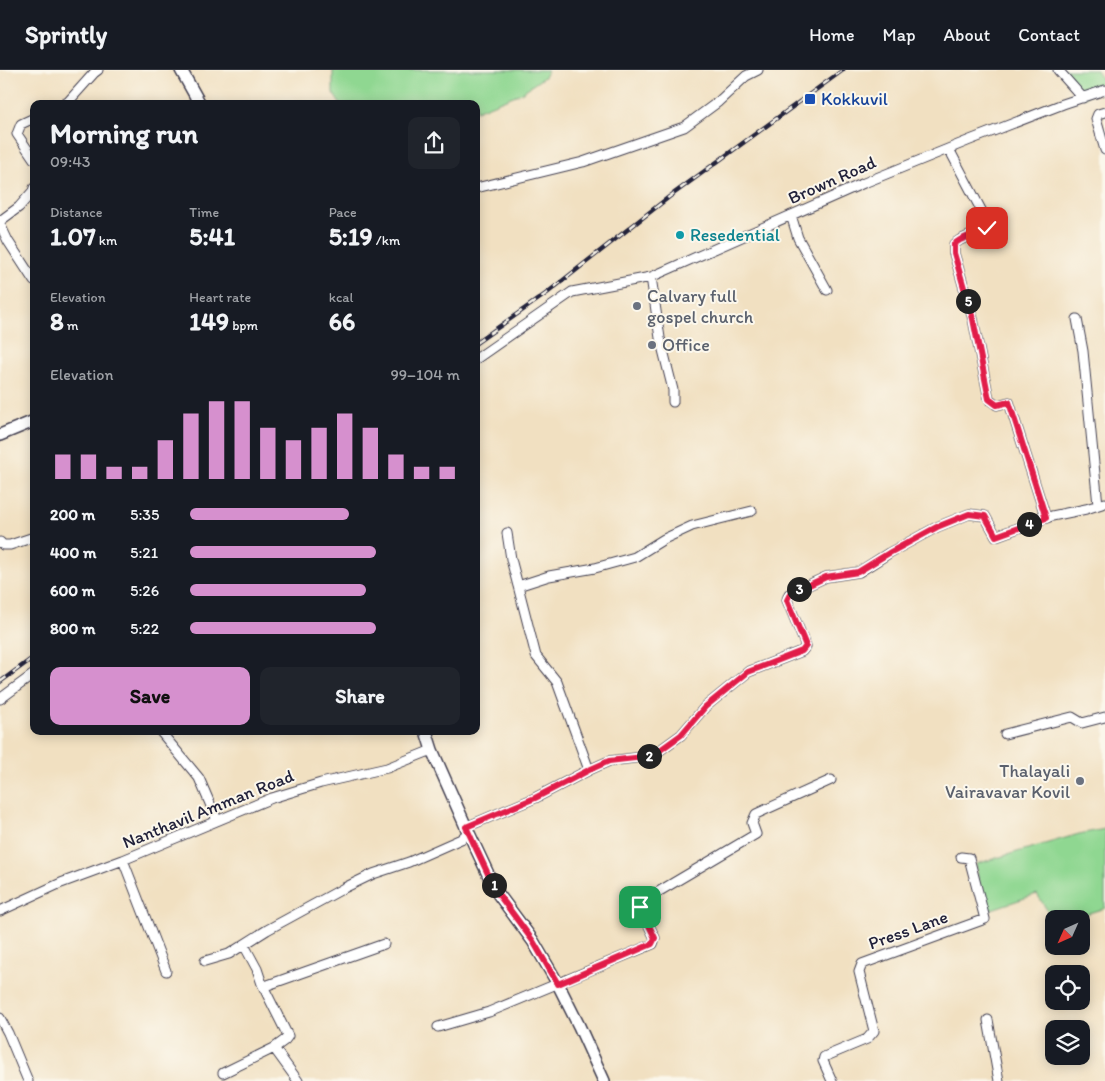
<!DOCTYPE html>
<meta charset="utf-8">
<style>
:root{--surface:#171b24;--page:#20242c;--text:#f1f3f6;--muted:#9ea1a6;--line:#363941;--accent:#d690ce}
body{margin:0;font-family:Itim,sans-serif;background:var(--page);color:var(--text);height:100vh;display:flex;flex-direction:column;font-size:19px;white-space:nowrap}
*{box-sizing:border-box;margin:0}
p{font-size:16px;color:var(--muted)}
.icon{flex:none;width:28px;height:28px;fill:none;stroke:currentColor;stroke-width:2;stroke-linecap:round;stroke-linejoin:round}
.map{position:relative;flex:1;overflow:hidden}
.side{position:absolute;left:30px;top:30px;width:450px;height:635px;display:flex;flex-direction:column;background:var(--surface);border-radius:10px;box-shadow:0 2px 12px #0003}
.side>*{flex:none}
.needle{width:32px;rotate:225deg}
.buttons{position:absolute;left:1045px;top:840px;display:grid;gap:10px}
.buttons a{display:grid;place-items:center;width:45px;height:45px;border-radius:10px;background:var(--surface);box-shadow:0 2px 12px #0003;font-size:25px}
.pin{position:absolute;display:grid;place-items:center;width:42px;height:42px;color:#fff;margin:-21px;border-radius:10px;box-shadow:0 2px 8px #0006}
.km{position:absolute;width:25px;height:25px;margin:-12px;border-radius:50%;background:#222;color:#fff;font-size:14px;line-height:25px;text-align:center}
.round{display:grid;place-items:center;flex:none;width:52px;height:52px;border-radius:10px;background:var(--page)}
.head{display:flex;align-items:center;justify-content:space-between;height:85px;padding:0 20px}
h1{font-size:28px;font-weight:700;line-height:38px}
.figures{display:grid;grid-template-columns:repeat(3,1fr);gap:8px;height:85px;padding:5px 20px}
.figures div{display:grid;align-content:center}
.figures b{font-size:25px;font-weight:700}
.figures small{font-size:14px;font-weight:400}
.figures p{font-size:14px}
.chart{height:140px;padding:10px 20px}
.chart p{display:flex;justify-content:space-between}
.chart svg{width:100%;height:90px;margin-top:5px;stroke:var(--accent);stroke-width:6}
.button{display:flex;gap:10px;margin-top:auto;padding:10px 20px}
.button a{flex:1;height:58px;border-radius:10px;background:var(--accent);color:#111;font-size:20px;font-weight:700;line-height:58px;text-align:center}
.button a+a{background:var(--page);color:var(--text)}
ul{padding:0 20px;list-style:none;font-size:16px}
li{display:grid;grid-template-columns:80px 60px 1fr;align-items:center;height:38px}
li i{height:12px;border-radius:6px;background:var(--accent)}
header{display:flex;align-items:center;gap:30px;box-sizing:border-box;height:70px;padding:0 25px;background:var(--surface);border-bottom:1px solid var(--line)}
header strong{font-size:24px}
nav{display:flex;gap:28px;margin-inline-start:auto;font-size:18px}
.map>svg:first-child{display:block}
.green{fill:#8fd791;stroke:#587c66}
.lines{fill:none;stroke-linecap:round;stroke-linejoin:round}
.street-casing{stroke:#413e4f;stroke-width:11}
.secondary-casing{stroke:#413e4f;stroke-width:14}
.street{stroke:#fff;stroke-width:9}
.secondary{stroke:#fff;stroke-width:11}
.rail-casing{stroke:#22223b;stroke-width:4.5}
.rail{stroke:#fbf7ec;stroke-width:2.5;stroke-dasharray:8;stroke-linecap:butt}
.route-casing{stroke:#fff;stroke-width:10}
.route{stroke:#e11d48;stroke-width:6}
.transit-dot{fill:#1a4fb4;stroke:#fbf7ec;stroke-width:2}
.culture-dot{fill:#0f9aa8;stroke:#fbf7ec;stroke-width:2}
.worship-dot{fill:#6b7280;stroke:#fbf7ec;stroke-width:2}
.labels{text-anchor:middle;stroke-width:4;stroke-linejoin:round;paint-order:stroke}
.transit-label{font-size:18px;fill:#164399;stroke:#fbf7ec;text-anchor:start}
.street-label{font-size:18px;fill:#22223b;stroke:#fbf7ec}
.culture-label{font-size:18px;fill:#0d838f;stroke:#fbf7ec;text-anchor:start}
.worship-label{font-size:18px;fill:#5b616d;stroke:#fbf7ec;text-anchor:start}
</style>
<header>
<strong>Sprintly</strong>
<nav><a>Home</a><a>Map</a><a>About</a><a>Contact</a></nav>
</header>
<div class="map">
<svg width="1105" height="1011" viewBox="0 0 1105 1011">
<rect width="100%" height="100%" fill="#fbf7ec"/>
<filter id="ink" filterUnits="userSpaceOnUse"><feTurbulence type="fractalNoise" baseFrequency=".02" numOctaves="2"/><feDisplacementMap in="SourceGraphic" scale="10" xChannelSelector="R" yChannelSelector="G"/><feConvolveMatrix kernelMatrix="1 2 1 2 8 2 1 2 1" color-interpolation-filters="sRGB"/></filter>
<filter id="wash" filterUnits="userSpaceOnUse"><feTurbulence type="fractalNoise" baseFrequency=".0096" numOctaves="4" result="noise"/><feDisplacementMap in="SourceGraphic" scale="20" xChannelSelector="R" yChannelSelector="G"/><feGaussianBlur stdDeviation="1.12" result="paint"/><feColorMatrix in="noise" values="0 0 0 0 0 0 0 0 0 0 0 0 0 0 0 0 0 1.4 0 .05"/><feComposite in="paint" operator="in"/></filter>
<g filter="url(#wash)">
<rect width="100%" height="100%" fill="#f1e0c1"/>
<path class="green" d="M333,0H548L544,7L521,23L476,41V34H340L333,23Z
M1058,0H1097L1105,16L1083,28Z
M1105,759V838L1070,849H1054V851L1037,824L983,842L976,794L1079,764Z"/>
</g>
<g filter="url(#ink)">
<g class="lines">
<g class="street-casing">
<path id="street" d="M1058,0L1083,28
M64,34L68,32L94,3L98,0
M1105,42L1098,44L1096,49L1105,80
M34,48L21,54L17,64L34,89
M949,79L988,153L987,158L960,170L954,174V183L973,249L989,329L997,335L1009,332L1046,448
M476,118L583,92L684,57L718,32L746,6L758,0
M791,145L798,168L827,220
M0,151L19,137L33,121L34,118
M0,154L8,171L34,211
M651,207L660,268L673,320V332
M1077,249L1083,281L1098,435
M476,289L572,222L651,207L864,113L970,70L1063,34L1105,20
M507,463L511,489L518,516L549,506L595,498L635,487L664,469L692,456L752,441
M0,472L3,475H10L34,467
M518,516L536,586L557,612L589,700
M0,629L34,604
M160,661L199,708L217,750
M1005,664L1072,647L1082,653L1105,647
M466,757L535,728L589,700L609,691L652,686L681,665L705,637L748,602L802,581L806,576L787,530L789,524L826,507L859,502L889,483L937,457L969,444L985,446L996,466L1052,446L1086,439L1105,433
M123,790L166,901
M0,841L61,813L123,790L272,728L321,713L387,698L432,680
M244,875L257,899L262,914L265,916L384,874
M205,891L229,884L267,860L344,818L373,804L409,792L461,769L469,762
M262,914L288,966L285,970L274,978L298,1011
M0,948L8,963L28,1011
M988,950L999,1011
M438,957L489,942L653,874L655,868L640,837L641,832L756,764L752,753L756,744L831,710
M223,1003L274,978
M832,1011L823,991L824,987L867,969L874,961L859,902L862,894L985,849L969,788L961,787"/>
</g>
<g class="secondary-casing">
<path id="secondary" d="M181,0L200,34
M0,365L34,351
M426,661L432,680L466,757L496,821L533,871L558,914L579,956L604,1011"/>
</g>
<use href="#street" class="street"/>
<use href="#secondary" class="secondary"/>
<g class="rail-casing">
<path id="rail" d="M476,273L547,223L669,127L843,0
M0,612L34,587"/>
</g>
<use href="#rail" class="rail"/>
</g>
</g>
<g class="lines" filter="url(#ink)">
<g class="route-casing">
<path id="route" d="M640,837L655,868L652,874L558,914L533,871L496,821L466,757L535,728L589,700L609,691L652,686L681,665L705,637L748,602L802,581L806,576L787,530L790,524L826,507L858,502L889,483L937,457L969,444L985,446L996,466L1046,448L1009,332L997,335L989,329L973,249L954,183V174L960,170L987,158"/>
</g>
<use href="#route" class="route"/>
</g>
<rect class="transit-dot" x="804" y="23" width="12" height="12" rx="2.5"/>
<circle class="culture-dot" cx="680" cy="165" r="5"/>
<g class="worship-dot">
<circle cx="637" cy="236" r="5"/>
<circle cx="652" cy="275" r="5"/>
<circle cx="1080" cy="711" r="5"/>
</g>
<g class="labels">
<g class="transit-label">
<text x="821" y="35">Kokkuvil</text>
</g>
<g class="street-label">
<text transform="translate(832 110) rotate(-24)" y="6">Brown Road</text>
<text transform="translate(208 739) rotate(-22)" y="6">Nanthavil Amman Road</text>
<text transform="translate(908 860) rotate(-20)" y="6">Press Lane</text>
</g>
<g class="culture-label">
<text x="690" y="171">Resedential</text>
</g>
<g class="worship-label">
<text x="647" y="232">Calvary full<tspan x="647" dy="21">gospel church</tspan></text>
<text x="662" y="281">Office</text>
<text x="1070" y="707" text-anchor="end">Thalayali<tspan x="1070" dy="21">Vairavavar Kovil</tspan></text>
</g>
</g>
</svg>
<div class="buttons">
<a><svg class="needle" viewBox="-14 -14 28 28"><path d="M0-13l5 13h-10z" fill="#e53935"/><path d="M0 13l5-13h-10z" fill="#9ea1a6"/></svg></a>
<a><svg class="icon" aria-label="locate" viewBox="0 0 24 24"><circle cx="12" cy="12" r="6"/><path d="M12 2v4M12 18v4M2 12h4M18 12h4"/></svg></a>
<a><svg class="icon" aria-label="layers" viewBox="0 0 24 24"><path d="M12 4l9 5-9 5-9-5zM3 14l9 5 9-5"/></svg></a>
</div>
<div class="pin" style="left:640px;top:837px;background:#1e9e55"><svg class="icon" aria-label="arrive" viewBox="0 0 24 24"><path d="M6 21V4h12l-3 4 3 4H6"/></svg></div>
<div class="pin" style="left:987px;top:158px;background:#d93025"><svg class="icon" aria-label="check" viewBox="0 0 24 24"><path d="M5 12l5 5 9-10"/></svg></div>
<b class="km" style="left:494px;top:815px">1</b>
<b class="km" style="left:649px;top:686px">2</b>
<b class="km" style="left:799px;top:519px">3</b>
<b class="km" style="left:1029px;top:454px">4</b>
<b class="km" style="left:968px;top:231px">5</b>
<section class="side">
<div class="head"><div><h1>Morning run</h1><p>09:43</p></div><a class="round"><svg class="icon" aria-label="share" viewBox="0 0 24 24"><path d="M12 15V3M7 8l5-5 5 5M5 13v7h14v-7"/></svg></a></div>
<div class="figures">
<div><p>Distance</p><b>1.07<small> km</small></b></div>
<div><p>Time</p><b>5:41</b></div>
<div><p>Pace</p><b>5:19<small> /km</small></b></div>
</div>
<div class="figures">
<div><p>Elevation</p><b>8<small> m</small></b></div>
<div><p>Heart rate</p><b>149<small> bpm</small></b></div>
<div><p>kcal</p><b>66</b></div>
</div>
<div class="chart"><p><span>Elevation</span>99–104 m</p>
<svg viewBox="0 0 160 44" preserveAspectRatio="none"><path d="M5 44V32M15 44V32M25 44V38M35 44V38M45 44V25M55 44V12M65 44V6M75 44V6M85 44V19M95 44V25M105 44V19M115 44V12M125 44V19M135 44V32M145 44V38M155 44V38"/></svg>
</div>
<ul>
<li><b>200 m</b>5:35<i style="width:59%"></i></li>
<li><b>400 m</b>5:21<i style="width:69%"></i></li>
<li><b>600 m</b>5:26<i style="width:65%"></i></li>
<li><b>800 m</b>5:22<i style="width:69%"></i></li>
</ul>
<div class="button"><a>Save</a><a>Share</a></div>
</section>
</div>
